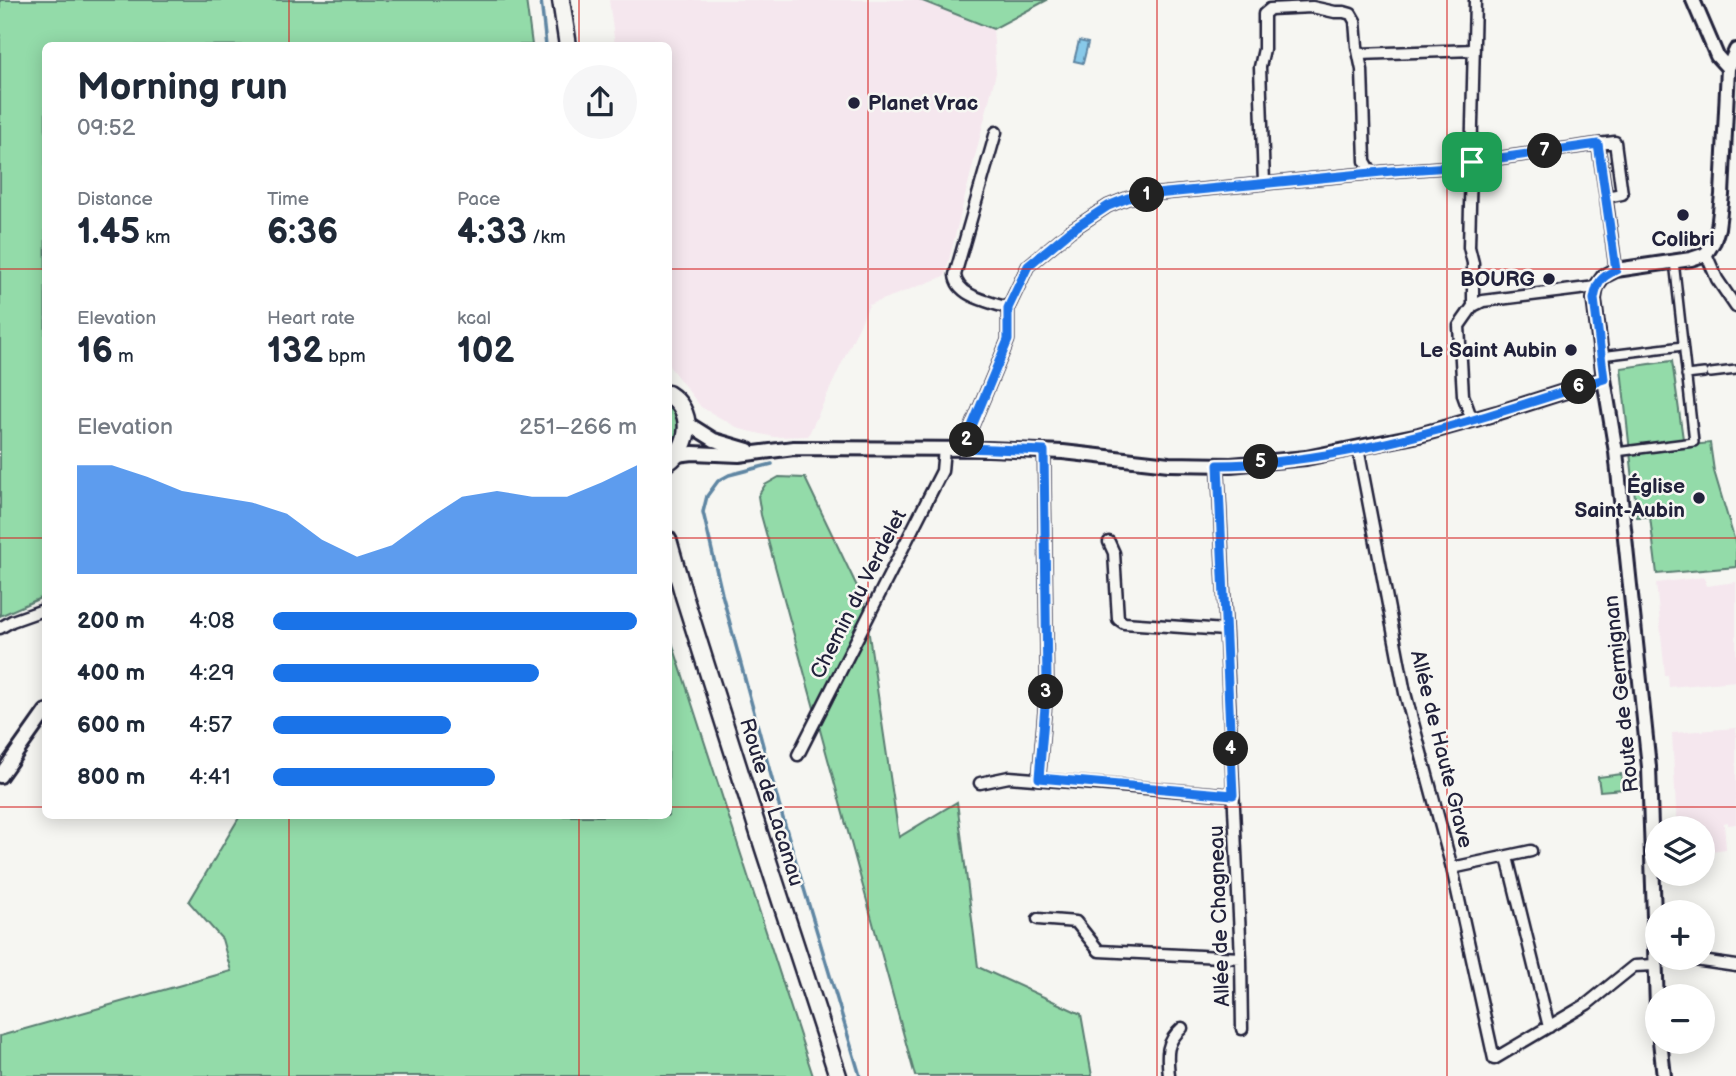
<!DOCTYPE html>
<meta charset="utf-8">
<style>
:root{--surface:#fff;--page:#f6f6f7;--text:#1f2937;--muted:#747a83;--accent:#1a73e8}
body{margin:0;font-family:"Balsamiq Sans",sans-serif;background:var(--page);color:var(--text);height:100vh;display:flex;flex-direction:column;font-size:26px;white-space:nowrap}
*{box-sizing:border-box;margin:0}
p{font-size:23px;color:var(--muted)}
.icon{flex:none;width:38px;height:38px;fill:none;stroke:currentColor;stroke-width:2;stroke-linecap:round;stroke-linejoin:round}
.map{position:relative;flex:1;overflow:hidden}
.panel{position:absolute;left:42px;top:42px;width:630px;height:777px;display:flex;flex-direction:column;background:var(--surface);border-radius:10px;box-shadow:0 4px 18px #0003}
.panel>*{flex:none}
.buttons{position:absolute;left:1645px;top:816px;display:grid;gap:14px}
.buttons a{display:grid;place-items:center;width:70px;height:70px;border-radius:50%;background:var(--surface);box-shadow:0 4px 18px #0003;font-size:35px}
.pin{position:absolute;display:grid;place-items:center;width:60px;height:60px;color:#fff;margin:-30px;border-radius:14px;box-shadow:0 4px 10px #0006}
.km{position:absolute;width:35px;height:35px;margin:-18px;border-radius:50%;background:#222;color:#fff;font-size:19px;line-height:35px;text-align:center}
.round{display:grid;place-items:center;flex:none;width:74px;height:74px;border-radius:37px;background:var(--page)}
.summary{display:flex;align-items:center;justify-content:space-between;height:119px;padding:0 35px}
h1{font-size:38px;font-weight:700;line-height:52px}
.figures{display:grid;grid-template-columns:repeat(3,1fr);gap:10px;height:119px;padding:7px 35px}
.figures div{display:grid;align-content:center}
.figures b{font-size:35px;font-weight:700}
.figures small{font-size:19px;font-weight:400}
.figures p{font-size:19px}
.chart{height:196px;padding:14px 35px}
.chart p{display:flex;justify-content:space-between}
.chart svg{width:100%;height:126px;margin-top:7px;fill:var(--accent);opacity:.7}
ul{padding:0 35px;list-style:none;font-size:23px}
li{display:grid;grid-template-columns:112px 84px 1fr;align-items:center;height:52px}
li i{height:18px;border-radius:9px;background:var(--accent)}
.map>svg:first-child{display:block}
.built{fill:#f5e7ee}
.green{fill:#93dba9;stroke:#5a7e72;stroke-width:2}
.water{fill:#88c9e9;stroke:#5f86a3;stroke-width:2}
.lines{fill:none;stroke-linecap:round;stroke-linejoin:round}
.stream{stroke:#5f86a3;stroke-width:3.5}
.pedestrian-casing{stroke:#22223b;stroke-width:12}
.minor-casing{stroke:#22223b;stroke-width:15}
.tertiary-casing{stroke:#22223b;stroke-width:18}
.primary-casing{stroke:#22223b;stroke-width:21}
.pedestrian{stroke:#f6f6f2;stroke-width:7}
.minor{stroke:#f6f6f2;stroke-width:10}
.tertiary{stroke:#f6f6f2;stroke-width:12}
.primary{stroke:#f6f6f2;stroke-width:16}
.route-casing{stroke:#fff;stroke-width:14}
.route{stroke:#1a73e8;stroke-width:9}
.grid{fill:none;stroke:#d62828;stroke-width:2;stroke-opacity:0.55}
.poi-dot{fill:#22223b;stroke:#f6f6f2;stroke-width:2.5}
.labels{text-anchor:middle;stroke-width:5;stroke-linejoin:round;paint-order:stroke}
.poi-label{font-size:21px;font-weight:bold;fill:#22223b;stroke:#f6f6f2;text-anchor:end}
.street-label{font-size:21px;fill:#22223b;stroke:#f6f6f2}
</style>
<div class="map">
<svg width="1736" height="1076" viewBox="0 0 1736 1076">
<rect width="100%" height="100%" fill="#f6f6f2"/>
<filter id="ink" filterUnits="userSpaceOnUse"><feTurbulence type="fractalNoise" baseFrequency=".0143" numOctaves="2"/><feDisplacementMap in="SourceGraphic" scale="14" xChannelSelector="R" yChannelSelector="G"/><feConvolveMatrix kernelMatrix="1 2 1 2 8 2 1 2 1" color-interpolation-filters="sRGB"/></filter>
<g filter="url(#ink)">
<path class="built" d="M609,0H920L993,29L996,73L945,276L869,305L808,436L774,437L740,429L701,407L669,366L668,46L615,45Z
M1705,577L1706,586L1736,582V681L1669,687L1668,675H1665L1656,583Z
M1736,728V824L1728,825V822L1724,823L1726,849L1703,852V828H1677L1672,733Z"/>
<path class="green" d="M0,0H526L532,45L46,46L45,596L0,616Z
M920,0H1047L993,29Z
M1672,361L1684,446L1710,443L1714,471L1736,545V567L1657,574L1650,517H1637L1621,368Z
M669,401L681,422L678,442L669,453Z
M779,477L805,478L864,601L899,837L957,802L978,967L1081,1014L1092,1076H915L761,515L758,496L765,485Z
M669,633L813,1076H0V1036L231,971L222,939L189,902L240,816H668Z
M1621,774L1623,789L1600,791L1598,777Z"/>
<path class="water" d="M1079,41L1088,43L1083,63L1074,61Z"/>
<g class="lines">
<path class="stream" d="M541,0L546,46
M772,464L729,475L718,481L707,496L703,512L722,594L779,805L860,1076"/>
<g class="pedestrian-casing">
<path id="pedestrian" d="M1601,356L1683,346
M1711,373L1736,370
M1686,375L1704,373
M1616,452L1694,442L1674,261"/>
</g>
<g class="minor-casing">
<path id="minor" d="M1359,54L1474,50
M996,132L955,275C957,297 991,302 1008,308
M1264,183L1260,67L1264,49V14L1270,9L1312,7L1335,12H1344L1351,14L1355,21L1357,46L1362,70L1365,161L1372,173
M1606,197L1616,270
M1706,254L1717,279L1736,307
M1473,306L1483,301L1596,287
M1472,420L1463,395L1459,326L1473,306V263L1469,247L1475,0
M966,448L967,438L1008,340V308L1028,266L1070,231L1108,206L1128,198L1156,194L1392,171L1464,166L1472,162L1598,144L1615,142L1622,194L1606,197L1598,144
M1358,448L1405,693L1452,868L1494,1059L1587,1004L1634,966L1655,965
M1218,465L1241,958L1242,1029
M1109,542L1114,553L1118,619L1124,623L1225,630
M0,628L12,621L46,609
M798,755L942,471L944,448
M1039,778L1047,683L1044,451
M980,783L1009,777L1233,795
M1507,857L1549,1027
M1452,868L1531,851
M1038,919L1076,922L1099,951L1241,958
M1674,957L1736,966
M1169,1076C1167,1055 1165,1043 1182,1028"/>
</g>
<g class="tertiary-casing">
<path id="tertiary" d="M1693,0L1717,56L1728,68
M687,423L714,440L748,450
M677,455L693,453L739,455L794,448L988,449L1063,452L1169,464L1231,465L1306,458L1419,435L1497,413L1604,379
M0,776L46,711
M1657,1007L1649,767L1616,452L1604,379L1594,299L1596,287L1604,276L1616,270L1691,259L1706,254L1714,241L1718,228L1722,195L1728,68L1736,50
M1660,1041L1664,1076"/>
</g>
<g class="primary-casing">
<path id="primary" d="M561,0L568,46
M668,394C694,410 692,445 668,462
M668,540L684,596L764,849L838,1076"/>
</g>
<use href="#pedestrian" class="pedestrian"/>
<use href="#minor" class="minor"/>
<use href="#tertiary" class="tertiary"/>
<use href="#primary" class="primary"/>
</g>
</g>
<g class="lines" filter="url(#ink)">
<g class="route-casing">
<path id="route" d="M1598,144L1616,270C1601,277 1597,282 1594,299L1604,379C1481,418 1348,464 1218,465L1233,795L1039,778L1047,683L1044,451L966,448L967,438L1008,340V308L1028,266L1070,231L1108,206L1128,198L1156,194L1392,171L1464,166L1472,162Z"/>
</g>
<use href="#route" class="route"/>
</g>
<path class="grid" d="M289,0V46M579,0V46M868,0V1076M1157,0V1076M1447,0V1076M0,269H46M668,269H1736M0,538H46M668,538H1736M0,807H46M668,807H1736M289,816V1076M579,816V1076"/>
<g class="poi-dot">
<circle cx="854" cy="103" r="7"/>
<circle cx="1683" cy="215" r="7"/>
<circle cx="1549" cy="279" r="7"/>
<circle cx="1571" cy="350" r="7"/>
<circle cx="1699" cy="498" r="7"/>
</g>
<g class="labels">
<g class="poi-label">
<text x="868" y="110" text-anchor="start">Planet Vrac</text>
<text x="1683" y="246" text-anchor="middle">Colibri</text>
<text x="1535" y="286">BOURG</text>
<text x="1557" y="357">Le Saint Aubin</text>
<text x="1685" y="493">Église<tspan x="1685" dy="24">Saint-Aubin</tspan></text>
</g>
<g class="street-label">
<text transform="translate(858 594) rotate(-63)" y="7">Chemin du Verdelet</text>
<text transform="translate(1621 694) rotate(-96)" y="7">Route de Germignan</text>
<text transform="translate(1442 749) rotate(76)" y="7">Allée de Haute Grave</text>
<text transform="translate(772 802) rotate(73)" y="7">Route de Lacanau</text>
<text transform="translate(1219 916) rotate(-92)" y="7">Allée de Chagneau</text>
</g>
</g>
</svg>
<div class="buttons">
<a><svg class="icon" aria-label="layers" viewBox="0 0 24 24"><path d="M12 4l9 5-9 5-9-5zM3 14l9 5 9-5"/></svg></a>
<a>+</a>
<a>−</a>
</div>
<div class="pin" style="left:1472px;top:162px;background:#1e9e55"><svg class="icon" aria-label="arrive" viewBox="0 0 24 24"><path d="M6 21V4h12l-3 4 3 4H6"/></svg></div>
<b class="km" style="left:1147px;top:195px">1</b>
<b class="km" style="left:967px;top:440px">2</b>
<b class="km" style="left:1046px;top:692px">3</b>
<b class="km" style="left:1231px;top:749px">4</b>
<b class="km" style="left:1261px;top:462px">5</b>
<b class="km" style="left:1579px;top:387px">6</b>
<b class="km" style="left:1545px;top:151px">7</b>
<section class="panel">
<div class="summary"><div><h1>Morning run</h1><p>09:52</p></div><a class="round"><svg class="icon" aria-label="share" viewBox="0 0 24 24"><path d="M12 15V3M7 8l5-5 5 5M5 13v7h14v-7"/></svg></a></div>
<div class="figures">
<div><p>Distance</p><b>1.45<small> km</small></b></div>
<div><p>Time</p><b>6:36</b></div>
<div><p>Pace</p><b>4:33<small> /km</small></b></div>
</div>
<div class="figures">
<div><p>Elevation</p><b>16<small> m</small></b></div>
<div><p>Heart rate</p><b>132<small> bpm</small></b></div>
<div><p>kcal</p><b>102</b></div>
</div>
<div class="chart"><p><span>Elevation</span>251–266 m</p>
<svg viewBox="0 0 160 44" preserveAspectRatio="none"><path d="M0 44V6L10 6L20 10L30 15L40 17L50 19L60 23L70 32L80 38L90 34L100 25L110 17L120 15L130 17L140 17L150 12L160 6V44z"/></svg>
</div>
<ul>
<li><b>200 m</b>4:08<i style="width:100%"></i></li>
<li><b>400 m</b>4:29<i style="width:73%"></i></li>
<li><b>600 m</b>4:57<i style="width:49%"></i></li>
<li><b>800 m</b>4:41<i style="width:61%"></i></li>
</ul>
</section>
</div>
